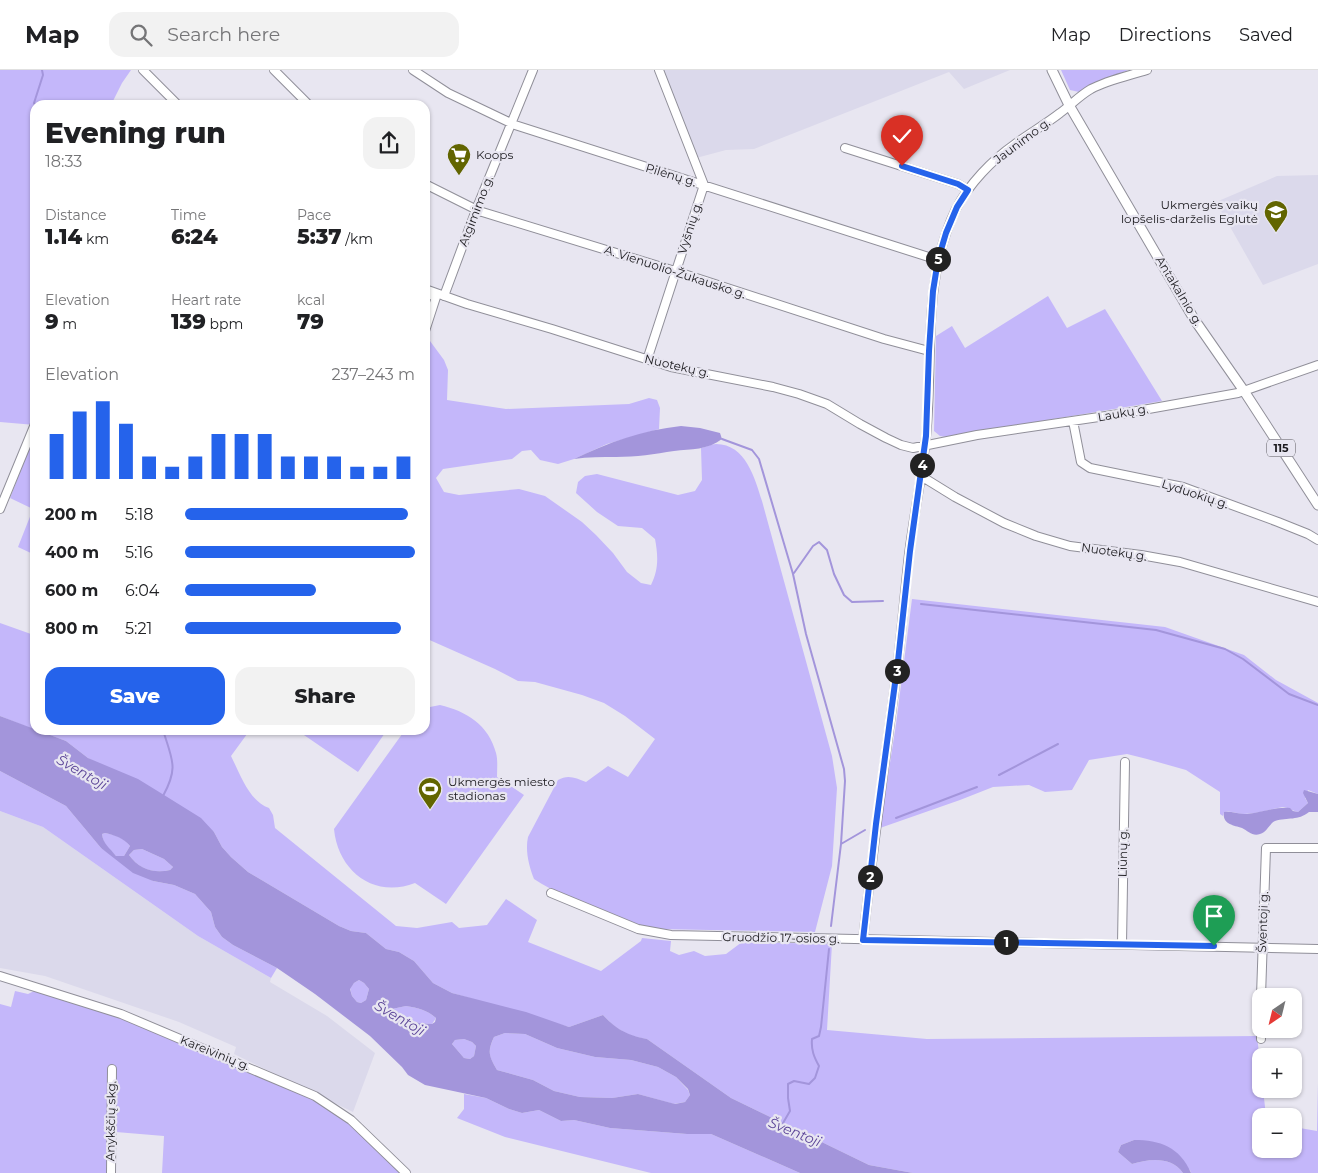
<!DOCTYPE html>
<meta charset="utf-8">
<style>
:root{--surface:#fff;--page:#f2f2f2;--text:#202124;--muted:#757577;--line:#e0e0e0;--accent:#2563eb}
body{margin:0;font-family:Montserrat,sans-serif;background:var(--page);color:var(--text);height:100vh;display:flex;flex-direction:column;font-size:19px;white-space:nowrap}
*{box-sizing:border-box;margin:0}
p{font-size:16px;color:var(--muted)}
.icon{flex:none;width:28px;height:28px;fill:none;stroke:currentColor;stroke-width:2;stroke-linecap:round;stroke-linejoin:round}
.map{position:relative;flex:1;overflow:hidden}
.side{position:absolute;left:30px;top:30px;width:400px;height:635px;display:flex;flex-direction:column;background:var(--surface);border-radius:15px;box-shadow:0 1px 4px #0004}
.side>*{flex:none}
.needle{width:32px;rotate:215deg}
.buttons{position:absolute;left:1252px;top:918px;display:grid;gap:10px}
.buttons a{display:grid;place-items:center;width:50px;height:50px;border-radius:10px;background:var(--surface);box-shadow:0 1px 4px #0004;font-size:25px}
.pin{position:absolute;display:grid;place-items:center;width:42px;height:42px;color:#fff;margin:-51px -21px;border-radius:50% 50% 50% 0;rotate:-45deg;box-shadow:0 0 5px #0007}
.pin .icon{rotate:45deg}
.km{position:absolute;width:25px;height:25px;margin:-12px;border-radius:50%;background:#222;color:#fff;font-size:14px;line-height:25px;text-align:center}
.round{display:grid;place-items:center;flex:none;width:52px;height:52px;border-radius:15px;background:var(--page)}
.headline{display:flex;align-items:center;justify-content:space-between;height:85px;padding:0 15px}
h1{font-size:28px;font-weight:800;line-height:38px}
.figures{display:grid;grid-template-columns:repeat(3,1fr);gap:8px;height:85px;padding:5px 15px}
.figures div{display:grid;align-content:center}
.figures b{font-size:21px;font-weight:800}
.figures small{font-size:14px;font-weight:400}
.figures p{font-size:14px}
.chart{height:140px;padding:10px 15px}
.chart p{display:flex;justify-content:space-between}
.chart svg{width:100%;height:90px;margin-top:5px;stroke:var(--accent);stroke-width:6}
.cta{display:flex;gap:10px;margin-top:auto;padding:10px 15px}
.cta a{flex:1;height:58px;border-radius:15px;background:var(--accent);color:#fff;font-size:20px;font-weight:800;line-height:58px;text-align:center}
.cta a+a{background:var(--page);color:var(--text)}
ul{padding:0 15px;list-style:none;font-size:16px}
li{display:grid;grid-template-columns:80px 60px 1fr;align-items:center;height:38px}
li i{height:12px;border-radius:6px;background:var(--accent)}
header{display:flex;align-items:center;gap:30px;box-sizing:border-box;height:70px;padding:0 25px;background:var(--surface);border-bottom:1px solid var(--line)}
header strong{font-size:24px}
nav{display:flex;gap:28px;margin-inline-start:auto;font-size:18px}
.search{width:350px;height:45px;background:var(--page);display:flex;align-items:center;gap:12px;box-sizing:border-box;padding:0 18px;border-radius:15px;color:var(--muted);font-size:19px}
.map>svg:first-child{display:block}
.built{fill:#dbd9eb}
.green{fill:#c4b7fa}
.water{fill:#a395db;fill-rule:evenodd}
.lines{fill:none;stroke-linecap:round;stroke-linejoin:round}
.stream{stroke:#a395db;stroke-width:2}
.minor-casing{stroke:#908f99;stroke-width:10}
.major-casing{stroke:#908f99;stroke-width:11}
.minor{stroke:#fff;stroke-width:8}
.major{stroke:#fff;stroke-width:9}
.route-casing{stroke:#fff;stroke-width:10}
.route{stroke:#2563eb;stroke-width:6}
.labels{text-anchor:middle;stroke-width:4.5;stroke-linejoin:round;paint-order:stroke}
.shield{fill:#e8e6f1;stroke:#58575d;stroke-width:1}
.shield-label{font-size:11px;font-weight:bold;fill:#1b1a1e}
.street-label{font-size:12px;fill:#1b1a1e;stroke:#e8e6f1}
.poi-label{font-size:12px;fill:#1b1a1e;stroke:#e8e6f1;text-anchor:start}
.water-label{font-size:14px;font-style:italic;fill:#5a4397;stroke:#e8e6f1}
</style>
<header>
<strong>Map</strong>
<div class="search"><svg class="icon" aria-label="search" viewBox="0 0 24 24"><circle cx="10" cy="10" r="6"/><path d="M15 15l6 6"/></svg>Search here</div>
<nav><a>Map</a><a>Directions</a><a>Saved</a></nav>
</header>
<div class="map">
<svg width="1318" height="1103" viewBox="0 0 1318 1103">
<rect width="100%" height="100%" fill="#e8e6f1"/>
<path class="built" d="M663,0H1010L964,19L949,2L754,79L726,80L696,88Z
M1318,105V194L1263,215L1216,132L1277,106Z
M0,741L43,757L198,866L271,908L270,912L327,946L375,983L353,1042L234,984L236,977L179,952L45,906L0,898Z"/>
<path class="green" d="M0,0H131L122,13L111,35H35V355L0,352Z
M1061,0H1128L1079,22L1070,20Z
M1048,226L1067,258L1105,239L1162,331L946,367L940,366L934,361L936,266L952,256L965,278Z
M427,270L430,271L444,290L448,300L447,330L506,339L629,334L649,328L657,330L660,338L659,359L607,374L574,389L558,394L540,390L531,380L522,381L512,389L443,399L436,408L444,422L459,425L519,419L545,426L582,452L596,465L613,483L627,502L641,513L651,515C659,499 658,485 655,469L642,458L618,456L597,442L576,423L578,412L585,406L597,404L678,425L695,421L702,410L701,378C706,377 711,374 716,374C746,374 755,409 762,431L832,686L837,718L832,796L815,862L656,859C635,856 616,847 597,839C575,830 554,822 534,809C529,796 525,781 528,767L558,710C568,704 576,708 586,712L608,696L628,707L655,669L625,646L604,633L582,625L535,612L518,611L495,599L425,568V282L426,281L425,272Z
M35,363V485L18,477L33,439L10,428Z
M912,529L1165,557L1244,585L1276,610L1318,633V724L1308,720L1305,728L1308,733L1298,742C1293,741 1287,737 1283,737C1270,739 1256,744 1244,744C1237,744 1231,740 1224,742L1223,746L1220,744V722L1186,700L1147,689L1127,684L1089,690L1072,720L1045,722L1029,715L993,717L960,730L880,758L896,654Z
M0,553L31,564L35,556V660L0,646Z
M440,635C466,641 489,655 496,683C498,690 497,699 497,707L524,725L446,834L415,813C374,829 338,801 334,759L405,660H425V638Z
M36,660H250L231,686C240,704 249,731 269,738L273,745L275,758L396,856L417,858L452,852L459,858L487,855L506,829L537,850L528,872L601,901L641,871L642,868L671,871L670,881L679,885L694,881L705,886L726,884L742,872L832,874L827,960L927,969L1257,966L1261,1001V1019H1263L1266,1046H1261V1079H1294V1057L1317,1061L1318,1013V1103H1191L1190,1100L1134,1070L1121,1075L1118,1082L1132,1094C1149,1089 1171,1086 1183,1103H913L869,1095L731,1028L647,969C627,966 617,960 603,945L569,957L452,923L433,913L414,891L399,882L386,879L366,863L351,861L339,856L248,802L231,787L222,777L214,762L88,688L66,671Z
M303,660H387L358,702L301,663Z
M0,701L66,736L101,778L153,811L174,815L195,824L211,842L215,857L222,867L233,875L277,898L271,908L198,866L43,757L0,741Z
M105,763C114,765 124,767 130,776L124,786H116C109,779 103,774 102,764Z
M142,779L164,789L173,797L170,800C153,804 139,799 129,785L134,780Z
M359,910L364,913L369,919L366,930L361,933L357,932L352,926L350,918L354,913Z
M15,921L28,924L34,921L84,936L139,955L310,1027L350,1052L401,1103H162L164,1066L116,1062V1103H0V934L11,937Z
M406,936C418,938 427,940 436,948L432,954C417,954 402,949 388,943L387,940Z
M505,963L525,964L557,978L595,987L631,990L658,997L676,1007L688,1020L690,1025L685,1032L674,1034L638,1024L612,1028L580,1027L554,1021L533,1010L497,1000C489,986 487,983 494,967Z
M464,969L472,972L476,976L474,986L470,989L464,988L452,974L455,970Z
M464,1024L486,1028L509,1039L522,1043L539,1040L561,1051L574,1050L610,1058L687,1064H711L800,1103H651L505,1067L457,1048L464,1039Z"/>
<path class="water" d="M681,356L700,358L720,363L722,369C708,380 691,379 674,381C655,384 636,387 616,387C602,387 588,387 574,389C607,373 643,360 681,356Z
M0,646L66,671L88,688L138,709L164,725L201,748L214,762L222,777L231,787L248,802L339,856L351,861L366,863L386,879L399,882L414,891L433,913L452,923L526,942L569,957L603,945C617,960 627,965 647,969L731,1028L869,1095L913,1103H800L711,1064H687L610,1058L574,1050L561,1051L539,1040L522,1043L509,1039L486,1028L425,1015L408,1005L402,997L370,966L315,924L277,898L233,875L222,867L215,857L211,842L195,824L174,815L153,811L133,803L101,778L66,736L0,701ZM105,763C114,765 124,768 130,776L124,786H116C110,778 103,774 102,764ZM142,779L164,789L173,797L170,800C154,804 139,799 129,785L134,780ZM359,910L364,913L369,919L366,930L361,933L357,932L352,926L350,919L354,913ZM406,936C418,938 427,940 436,948L435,952L432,954C417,954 402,949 388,943L387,940ZM505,963L525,964L557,978L595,987L631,990L658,997L676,1007L688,1019L690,1025L685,1032L675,1034L638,1024L612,1028L580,1027L554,1021L533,1010L497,1000C489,986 487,982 494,967ZM464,969L472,972L476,976L474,986L470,989L464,988L452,974L455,970Z
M1304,720L1318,724V742H1309C1298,751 1288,747 1275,751C1269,754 1267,762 1260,764C1253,767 1248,761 1242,758C1233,755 1222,754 1224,742C1231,741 1237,744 1244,744C1258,744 1276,736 1290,738L1293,741L1298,742L1308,733L1303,723Z
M1134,1070C1160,1070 1180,1077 1191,1103H1183C1171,1086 1149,1089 1132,1094L1118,1082L1121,1075Z"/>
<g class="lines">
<path class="stream" d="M35,35L34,33L43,5L42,0
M722,369L752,380L759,389L793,504L806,564L844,699L845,711L841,774L831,856
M794,503L813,476L819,472L827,480L834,504L844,525L852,532L883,531
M921,534L1156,560L1225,579L1243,589L1289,624L1318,635
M163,660C172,690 179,697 163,726
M999,705L1058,674
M896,748L977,717
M841,774L865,760
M783,1053L790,1041L788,1028V1014L794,1011L809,1014L815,1008L819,996C814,987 811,980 812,969L819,966L821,957L829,879"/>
<g class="minor-casing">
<path id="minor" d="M143,0L178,35
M274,0L309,35
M413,0L448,23L515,55L938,190
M845,78L958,114L968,120
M425,114L479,141L675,201L884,269L929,281
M425,219L467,234L552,259L671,297L773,317L799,324L827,334L860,354L886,368L901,375L913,378L977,365L1126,343L1238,323L1318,295
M425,226L437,224L425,261
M444,226L476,140L533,0
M647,290L704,115L659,0
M1073,351L1081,392L1090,398L1183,417L1278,452L1308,464L1318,470
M921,406L955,427L1004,453L1036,466L1070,476L1141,485L1180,492L1318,532
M0,439L35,354
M551,823L638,859L671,865L1318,879
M863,870C873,777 886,684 898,591C902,556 905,520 909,484C914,445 922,406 926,367C934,290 921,211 956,139C969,114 992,90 1015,74C1030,63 1046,54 1060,43C1071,35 1079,26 1091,19C1108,10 1128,6 1147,0
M1122,874L1125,692
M0,906L121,944L315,1026L351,1050L406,1103
M1261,926L1266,778H1318
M1261,969V947
M111,1103L112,999"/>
</g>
<g class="major-casing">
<path id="major" d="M1052,0L1069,35L1194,249L1244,321L1318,435"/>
</g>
<use href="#minor" class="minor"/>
<use href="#major" class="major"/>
</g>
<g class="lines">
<g class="route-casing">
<path id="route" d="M902,96L958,114L968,120L957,137L946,163L938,190L933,221L929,281L926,366L910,481L898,591L876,754L863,870L1214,876"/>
</g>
<use href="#route" class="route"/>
</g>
<defs>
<g id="supermarket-pin" transform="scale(1.25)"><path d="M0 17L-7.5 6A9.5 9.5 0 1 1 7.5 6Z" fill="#626500" stroke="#e8e6f1"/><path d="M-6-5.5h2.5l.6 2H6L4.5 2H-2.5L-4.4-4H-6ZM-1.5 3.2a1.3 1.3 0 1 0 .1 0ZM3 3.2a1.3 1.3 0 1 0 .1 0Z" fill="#fff"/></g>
<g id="school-pin" transform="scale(1.25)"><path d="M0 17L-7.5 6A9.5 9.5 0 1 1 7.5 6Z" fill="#626500" stroke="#e8e6f1"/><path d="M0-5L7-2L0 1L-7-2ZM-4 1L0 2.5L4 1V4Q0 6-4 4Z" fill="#fff"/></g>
<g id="stadium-pin" transform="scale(1.25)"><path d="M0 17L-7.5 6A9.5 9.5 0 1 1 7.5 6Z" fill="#626500" stroke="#e8e6f1"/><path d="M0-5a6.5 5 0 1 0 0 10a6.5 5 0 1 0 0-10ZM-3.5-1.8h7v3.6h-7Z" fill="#fff"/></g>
</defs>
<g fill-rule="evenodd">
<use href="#supermarket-pin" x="459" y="85"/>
<use href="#school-pin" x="1276" y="142"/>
<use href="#stadium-pin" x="430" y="719"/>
</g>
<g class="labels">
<rect class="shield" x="1267" y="369.5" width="28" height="17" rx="4"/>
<g class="shield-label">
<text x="1281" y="382">115</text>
</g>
<g class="street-label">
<text transform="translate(1022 71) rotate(-37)" y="4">Jaunimo g.</text>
<text transform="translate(671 105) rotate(17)" y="4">Pilėnų g.</text>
<text transform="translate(476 141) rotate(-69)" y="4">Atgimimo g.</text>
<text transform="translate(690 158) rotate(-72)" y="4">Vyšnių g.</text>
<text transform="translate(675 202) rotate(18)" y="4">A. Vienuolio-Žukausko g.</text>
<text transform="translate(1179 221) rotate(59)" y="4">Antakalnio g.</text>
<text transform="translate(677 296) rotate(13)" y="4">Nuotekų g.</text>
<text transform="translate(1123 343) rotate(-10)" y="4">Laukų g.</text>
<text transform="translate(1195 424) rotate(18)" y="4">Lyduokių g.</text>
<text transform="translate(1114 482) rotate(8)" y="4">Nuotekų g.</text>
<text transform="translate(1123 783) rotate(-89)" y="4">Liūnų g.</text>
<text transform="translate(1263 852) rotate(-88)" y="4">Šventoji g.</text>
<text transform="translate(781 868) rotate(1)" y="4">Gruodžio 17-osios g.</text>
<text transform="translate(215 983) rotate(22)" y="4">Kareivinių g.</text>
<text transform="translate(111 1051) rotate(-89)" y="4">Anykščių skg.</text>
</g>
<g class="poi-label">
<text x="476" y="89">Koops</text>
<text x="1258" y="139" text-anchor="end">Ukmergės vaikų<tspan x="1258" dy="14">lopšelis-darželis Eglutė</tspan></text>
<text x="448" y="716">Ukmergės miesto<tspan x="448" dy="14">stadionas</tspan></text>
</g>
<g class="water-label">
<text transform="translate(82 702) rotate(30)" y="5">Šventoji</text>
<text transform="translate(400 948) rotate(30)" y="5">Šventoji</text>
<text transform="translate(795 1062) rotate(22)" y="5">Šventoji</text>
</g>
</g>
</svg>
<div class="buttons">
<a><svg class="needle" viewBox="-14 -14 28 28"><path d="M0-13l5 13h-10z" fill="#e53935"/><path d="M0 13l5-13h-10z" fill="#757577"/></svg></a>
<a>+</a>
<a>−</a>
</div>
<div class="pin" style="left:1214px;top:876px;background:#1e9e55"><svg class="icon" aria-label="arrive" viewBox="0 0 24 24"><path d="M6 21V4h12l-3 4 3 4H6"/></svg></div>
<div class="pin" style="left:902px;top:96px;background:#d93025"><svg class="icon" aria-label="check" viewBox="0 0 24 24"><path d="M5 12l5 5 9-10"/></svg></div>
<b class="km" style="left:1006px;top:872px">1</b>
<b class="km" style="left:870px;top:807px">2</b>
<b class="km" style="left:897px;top:601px">3</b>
<b class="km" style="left:922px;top:395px">4</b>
<b class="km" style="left:938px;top:189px">5</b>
<section class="side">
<div class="headline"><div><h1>Evening run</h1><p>18:33</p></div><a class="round"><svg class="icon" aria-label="share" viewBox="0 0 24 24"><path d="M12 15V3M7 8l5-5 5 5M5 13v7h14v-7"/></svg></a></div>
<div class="figures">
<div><p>Distance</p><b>1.14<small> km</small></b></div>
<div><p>Time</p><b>6:24</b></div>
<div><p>Pace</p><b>5:37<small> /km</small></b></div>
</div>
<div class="figures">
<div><p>Elevation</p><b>9<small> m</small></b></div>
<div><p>Heart rate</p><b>139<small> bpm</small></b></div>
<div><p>kcal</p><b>79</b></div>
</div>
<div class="chart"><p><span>Elevation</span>237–243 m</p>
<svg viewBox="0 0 160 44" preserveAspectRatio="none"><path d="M5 44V22M15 44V11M25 44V6M35 44V17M45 44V33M55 44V38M65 44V33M75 44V22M85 44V22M95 44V22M105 44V33M115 44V33M125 44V33M135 44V38M145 44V38M155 44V33"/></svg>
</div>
<ul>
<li><b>200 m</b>5:18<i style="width:97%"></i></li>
<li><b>400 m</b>5:16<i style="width:100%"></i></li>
<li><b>600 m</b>6:04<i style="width:57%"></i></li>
<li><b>800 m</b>5:21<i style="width:94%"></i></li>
</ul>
<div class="cta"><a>Save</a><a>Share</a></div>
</section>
</div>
